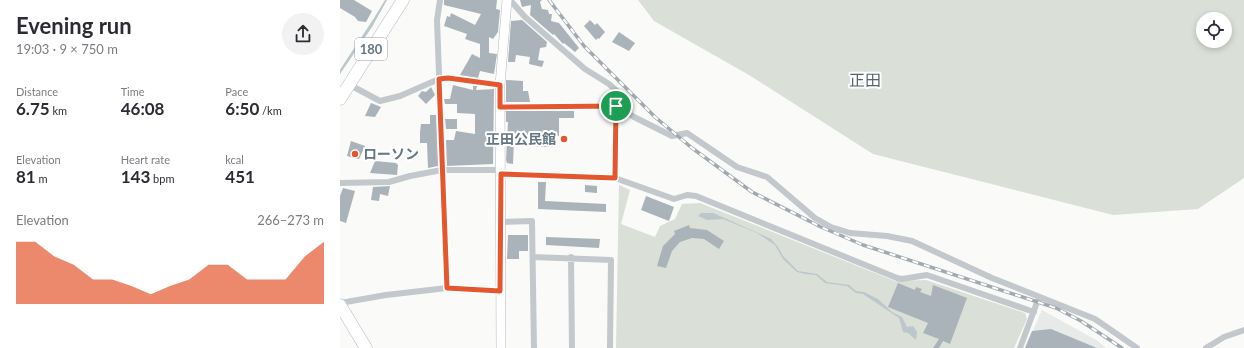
<!DOCTYPE html>
<meta charset="utf-8">
<style>
:root{--surface:#fff;--page:#f2f2f3;--text:#2b2b33;--muted:#7c7c81;--accent:#e4572e}
body{margin:0;font-family:Lato,"Noto Sans JP",sans-serif;background:var(--page);color:var(--text);height:100vh;display:flex;flex-direction:column;font-size:15px;white-space:nowrap}
*{box-sizing:border-box;margin:0}
p{font-size:13px;color:var(--muted)}
.icon{flex:none;width:22px;height:22px;fill:none;stroke:currentColor;stroke-width:2;stroke-linecap:round;stroke-linejoin:round}
.map{position:relative;flex:1;overflow:hidden}
.details{display:flex;flex-direction:column;background:var(--surface);width:340px}
.details>*{flex:none}
.buttons{position:absolute;left:856px;top:12px;display:grid;gap:8px}
.buttons a{display:grid;place-items:center;width:36px;height:36px;border-radius:50%;background:var(--surface);box-shadow:0 2px 6px #0003;font-size:20px}
.pin{position:absolute;display:grid;place-items:center;width:34px;height:34px;color:#fff;margin:-17px;border:2px solid #fff;border-radius:50%;box-shadow:0 1px 4px #0007}
.round{display:grid;place-items:center;flex:none;width:42px;height:42px;border-radius:21px;background:var(--page)}
.summary{display:flex;align-items:center;justify-content:space-between;height:68px;padding:0 16px}
h1{font-size:22px;font-weight:700;line-height:30px}
.stats{display:grid;grid-template-columns:repeat(3,1fr);gap:6px;height:68px;padding:4px 16px}
.stats div{display:grid;align-content:center}
.stats b{font-size:17px;font-weight:700}
.stats small{font-size:11px;font-weight:400}
.stats p{font-size:11px}
.chart{height:112px;padding:8px 16px}
.chart p{display:flex;justify-content:space-between}
.chart svg{width:100%;height:72px;margin-top:4px;fill:var(--accent);opacity:.7}
main{display:flex;flex:1;min-height:0}
.map>svg:first-child{display:block}
.built{fill:#e8e9e9}
.green{fill:#dadfd7;fill-rule:evenodd}
.water{fill:#bbc7cb}
.building{fill:#aab3b9}
.lines{fill:none;stroke-linecap:round;stroke-linejoin:round}
.secondary-casing{stroke:#b3babf;stroke-width:10}
.highway-casing{stroke:#b4b9bd;stroke-width:13}
.street{stroke:#c3c8cc;stroke-width:6}
.secondary{stroke:#fff;stroke-width:9}
.highway{stroke:#fff;stroke-width:12}
.rail-casing{stroke:#a2aab0;stroke-width:3.5}
.rail{stroke:#fff;stroke-width:2;stroke-dasharray:6;stroke-linecap:butt}
.route-casing{stroke:#fff;stroke-width:8}
.route{stroke:#e4572e;stroke-width:5}
.poi-dot{fill:#e4572e;stroke:#fff;stroke-width:1.5}
.labels{text-anchor:middle;stroke-width:4;stroke-linejoin:round;paint-order:stroke}
.shield{fill:#fff;stroke:#939fa8;stroke-width:1}
.shield-label{font-size:13px;font-weight:bold;fill:#657683}
.poi-label{font-size:14px;font-weight:bold;fill:#657683;stroke:#fff;text-anchor:end}
.quarter-label{font-size:16px;fill:#57646e;stroke:#fff}
</style>
<main>
<section class="details">
<div class="summary"><div><h1>Evening run</h1><p>19:03 · 9 × 750 m</p></div><a class="round"><svg class="icon" aria-label="share" viewBox="0 0 24 24"><path d="M12 15V3M7 8l5-5 5 5M5 13v7h14v-7"/></svg></a></div>
<div class="stats">
<div><p>Distance</p><b>6.75<small> km</small></b></div>
<div><p>Time</p><b>46:08</b></div>
<div><p>Pace</p><b>6:50<small> /km</small></b></div>
</div>
<div class="stats">
<div><p>Elevation</p><b>81<small> m</small></b></div>
<div><p>Heart rate</p><b>143<small> bpm</small></b></div>
<div><p>kcal</p><b>451</b></div>
</div>
<div class="chart"><p><span>Elevation</span>266–273 m</p>
<svg viewBox="0 0 160 44" preserveAspectRatio="none"><path d="M0 44V6L10 6L20 15L30 20L40 29L50 29L60 33L70 38L80 33L90 29L100 20L110 20L120 29L130 29L140 29L150 15L160 6V44z"/></svg>
</div>
</section>
<div class="map">
<svg width="904" height="348" viewBox="0 0 904 348">
<rect width="100%" height="100%" fill="#fafaf8"/>
<path class="built" d="M702,310L758,341L766,348H685Z"/>
<path class="green" d="M298,0H904V178L858,209L773,215L533,154L409,75L314,21ZM863,19H885V41H863Z
M279,185L290,190L281,224L315,237L320,226L335,219L342,204L360,203L555,281L586,280L685,313L687,319L674,348H276Z"/>
<path class="water" d="M45,0H47L32,27L0,74V70C15,46 31,24 45,0Z
M361,213H373L431,239L438,247L443,256L458,271L477,274L487,282L509,285L516,291L524,292L538,299L552,312L562,317L567,327L573,326L577,332L576,340L568,333L563,332L559,318L523,294L516,293L507,286L485,283L476,275L465,274L457,272L443,259L435,245L417,233L383,219L367,220L358,216Z"/>
<path class="building" d="M0,0H14L32,11L26,22L18,21L15,17L0,8Z
M104,0H157L156,9L160,10L158,32L153,39L149,37V53L157,54L154,74L140,71L138,78L120,75L132,54L140,58V44L125,39L127,34L104,26L107,16L110,17L111,13L135,25L141,14L104,5Z
M180,0H202L200,2L202,9L208,10L209,14H212L211,21L219,23L239,48L235,52L224,43L223,44L214,34L213,35L190,15L191,5L182,7Z
M182,20L207,42L206,47L200,48L198,60L204,61L202,67L189,64L190,57L176,55L175,62H168L171,21Z
M250,20L255,25L257,23L265,32L259,39L258,38L256,40L244,26Z
M279,32L295,43L289,51L272,42Z
M166,80L183,81V91H188L190,102H166Z
M113,85L133,90V86H137L136,90L154,89L153,164L107,166L106,140H114L116,131L135,134V114L117,113V104H105L104,99H110Z
M91,87L95,95L86,104L78,96L82,91L86,92Z
M31,103L41,107L35,117L25,116Z
M166,111H234V118H219V136L213,135V147H197V139H174L173,164L167,163L166,160L168,122H166Z
M90,115H96L98,166L88,168L87,143H80V132L81,124H90Z
M105,119H117V129H106Z
M11,141L25,146L19,159L7,156Z
M35,161L56,163L58,165L57,175L30,173Z
M198,182H206L205,201L266,204V212L198,209Z
M245,185L257,186V193L245,192Z
M50,186L48,196L40,194L39,201L31,200L33,187Z
M3,188L15,191L6,223L0,221V196Z
M306,196L334,207L329,221L301,210Z
M349,225L350,228L367,230L384,241L379,249L364,239L352,238L340,242L332,251L326,268L317,266L323,246L335,234L334,231Z
M168,235H188V251H179V259H167Z
M206,237L260,239L259,248L206,245Z
M558,283L575,290L576,287L582,289L580,292L591,296L593,285L627,298L610,344L603,341L599,348H593L599,339L583,333L588,323L548,307Z
M711,329L757,348H685L692,331Z"/>
<g class="lines">
<g class="secondary-casing">
<path id="secondary" d="M161,348L160,85L167,0"/>
</g>
<g class="highway-casing">
<path id="highway" d="M0,99L63,0
M0,305L26,348"/>
</g>
<path class="street" d="M100,0L97,20L107,288
M170,0L185,17L245,69L269,84L278,92L281,103L288,113L294,117L332,136L347,133L397,167L427,177L475,218L491,227L510,233L547,236L572,241L652,278L755,319L797,348
M8,84L40,101L60,96L99,79L108,78L160,85
M160,107L276,106L281,103
M161,174L275,178L334,199L347,195L356,196L557,278L562,279L587,275L694,312
M275,178L276,106
M0,183L49,182L70,176L102,170H160
M160,222L192,221L194,348
M193,257L271,260L270,348
M231,257L232,348
M0,303L46,295L107,288L160,291
M680,348L699,297
M866,348L884,337L904,330"/>
<use href="#secondary" class="secondary"/>
<use href="#highway" class="highway"/>
<g class="rail-casing">
<path id="rail" d="M209,0L244,46L315,117L352,148L412,192L481,227L523,245L716,308L741,321L782,348"/>
</g>
<use href="#rail" class="rail"/>
</g>
<g class="lines">
<g class="route-casing">
<path id="route" d="M108,78L160,85V107L276,106L275,178L161,174L160,291L107,288L99,79Z"/>
</g>
<use href="#route" class="route"/>
</g>
<g class="poi-dot">
<circle cx="224" cy="139" r="4"/>
<circle cx="15" cy="154" r="4"/>
</g>
<g class="labels">
<rect class="shield" x="15" y="38" width="32" height="22" rx="3"/>
<g class="shield-label">
<text x="31" y="54">180</text>
</g>
<g class="poi-label">
<text x="216" y="144">正田公民館</text>
<text x="23" y="159" text-anchor="start">ローソン</text>
</g>
<g class="quarter-label">
<text x="525" y="86">正田</text>
</g>
</g>
</svg>
<div class="buttons">
<a><svg class="icon" aria-label="locate" viewBox="0 0 24 24"><circle cx="12" cy="12" r="6"/><path d="M12 2v4M12 18v4M2 12h4M18 12h4"/></svg></a>
</div>
<div class="pin" style="left:276px;top:106px;background:#1e9e55"><svg class="icon" aria-label="arrive" viewBox="0 0 24 24"><path d="M6 21V4h12l-3 4 3 4H6"/></svg></div>
</div>
</main>
